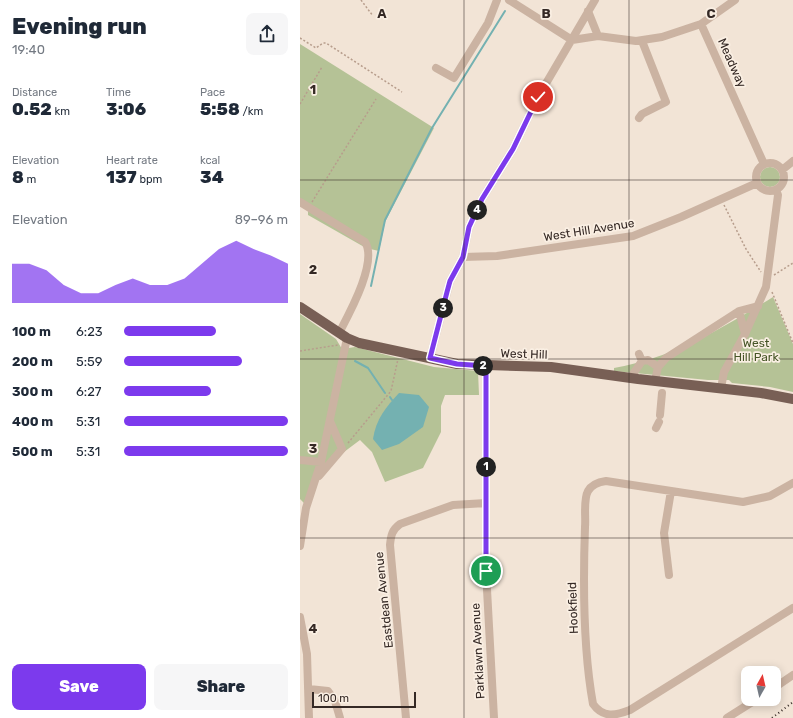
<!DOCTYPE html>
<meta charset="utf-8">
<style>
:root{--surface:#fff;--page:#f6f6f7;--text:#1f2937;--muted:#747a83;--accent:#7c3aed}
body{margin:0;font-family:Rubik,sans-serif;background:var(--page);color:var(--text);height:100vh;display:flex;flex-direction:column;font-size:15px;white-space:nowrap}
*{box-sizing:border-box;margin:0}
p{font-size:13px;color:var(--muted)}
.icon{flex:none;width:22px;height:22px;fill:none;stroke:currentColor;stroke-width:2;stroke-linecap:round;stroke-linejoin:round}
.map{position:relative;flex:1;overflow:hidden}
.side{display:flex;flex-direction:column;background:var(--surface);width:300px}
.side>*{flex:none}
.needle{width:26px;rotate:8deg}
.buttons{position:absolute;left:441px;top:666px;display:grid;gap:8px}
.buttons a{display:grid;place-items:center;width:40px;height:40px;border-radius:8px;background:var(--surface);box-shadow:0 2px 10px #0003;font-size:20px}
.scale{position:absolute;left:12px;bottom:10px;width:104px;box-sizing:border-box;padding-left:4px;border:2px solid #352925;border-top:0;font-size:11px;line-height:14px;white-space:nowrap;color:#352925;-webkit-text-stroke:3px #faefe3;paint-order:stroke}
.pin{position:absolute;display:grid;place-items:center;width:34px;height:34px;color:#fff;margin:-17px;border:2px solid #fff;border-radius:50%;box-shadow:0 1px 4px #0007}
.km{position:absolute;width:20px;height:20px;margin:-10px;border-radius:50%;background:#222;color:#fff;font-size:11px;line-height:20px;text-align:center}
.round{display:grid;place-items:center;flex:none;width:42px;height:42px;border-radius:8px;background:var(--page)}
.overview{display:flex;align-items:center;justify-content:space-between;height:68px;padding:0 12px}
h1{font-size:22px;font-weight:800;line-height:30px}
.stats{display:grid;grid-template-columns:repeat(3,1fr);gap:6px;height:68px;padding:4px 12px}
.stats div{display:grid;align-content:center}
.stats b{font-size:17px;font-weight:800}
.stats small{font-size:11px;font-weight:400}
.stats p{font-size:11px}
.chart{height:112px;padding:8px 12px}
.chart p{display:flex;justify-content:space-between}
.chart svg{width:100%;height:72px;margin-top:4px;fill:var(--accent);opacity:.7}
.button{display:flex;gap:8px;margin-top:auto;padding:8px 12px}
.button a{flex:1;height:46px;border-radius:8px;background:var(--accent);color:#fff;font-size:16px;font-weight:800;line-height:46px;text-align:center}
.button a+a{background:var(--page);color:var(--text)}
ul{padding:0 12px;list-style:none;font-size:13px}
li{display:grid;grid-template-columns:64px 48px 1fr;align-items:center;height:30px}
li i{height:10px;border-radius:5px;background:var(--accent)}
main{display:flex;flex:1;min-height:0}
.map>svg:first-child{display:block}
.green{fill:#b5c296}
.water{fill:#74b1b1}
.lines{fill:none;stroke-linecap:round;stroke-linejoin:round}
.stream{stroke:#74b1b1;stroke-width:2}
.path{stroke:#b79d8c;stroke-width:1.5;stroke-dasharray:2 2;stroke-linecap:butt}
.minor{stroke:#cbb3a2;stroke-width:8}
.major{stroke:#785f55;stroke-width:10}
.rail{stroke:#352925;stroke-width:2;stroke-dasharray:1 3;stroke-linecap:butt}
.route-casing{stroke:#fff;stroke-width:8}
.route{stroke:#7c3aed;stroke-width:5}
.grid{fill:none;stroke:#352925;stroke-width:1;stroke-opacity:0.55}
.labels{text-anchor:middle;stroke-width:3.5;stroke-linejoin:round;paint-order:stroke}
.street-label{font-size:12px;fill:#352925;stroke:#faefe3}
.park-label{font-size:12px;fill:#465527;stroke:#faefe3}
.grid-label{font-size:13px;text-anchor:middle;font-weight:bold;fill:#352925;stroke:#faefe3;stroke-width:3.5;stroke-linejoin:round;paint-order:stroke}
</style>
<main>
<section class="side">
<div class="overview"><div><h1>Evening run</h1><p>19:40</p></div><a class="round"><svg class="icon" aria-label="share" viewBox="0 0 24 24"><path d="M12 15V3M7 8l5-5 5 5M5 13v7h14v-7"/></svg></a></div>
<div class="stats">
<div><p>Distance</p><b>0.52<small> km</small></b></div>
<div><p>Time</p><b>3:06</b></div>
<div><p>Pace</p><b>5:58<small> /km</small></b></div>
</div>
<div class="stats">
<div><p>Elevation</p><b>8<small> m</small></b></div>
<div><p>Heart rate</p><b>137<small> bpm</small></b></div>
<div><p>kcal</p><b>34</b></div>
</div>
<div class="chart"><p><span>Elevation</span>89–96 m</p>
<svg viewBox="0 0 160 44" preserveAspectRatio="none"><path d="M0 44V20L10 20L20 24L30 33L40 38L50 38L60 33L70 29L80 33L90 33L100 29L110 20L120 11L130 6L140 11L150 15L160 20V44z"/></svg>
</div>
<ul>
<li><b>100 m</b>6:23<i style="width:56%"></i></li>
<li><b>200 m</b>5:59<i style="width:72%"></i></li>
<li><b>300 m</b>6:27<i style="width:53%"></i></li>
<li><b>400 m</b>5:31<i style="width:100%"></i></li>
<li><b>500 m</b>5:31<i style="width:100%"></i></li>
</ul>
<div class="button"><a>Save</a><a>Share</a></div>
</section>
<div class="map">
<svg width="493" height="718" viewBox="0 0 493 718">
<rect width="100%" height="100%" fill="#f2e4d6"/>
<path class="green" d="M0,44L134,128L85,222L79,251L66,248L8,215V208L0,203Z
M460 177a10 10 0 1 1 20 0a10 10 0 1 1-20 0Z
M473,297L493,344V392L470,387L432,383L429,380H408L314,371V368C373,358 423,328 473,297Z
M0,314L36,339L42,349L55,347L134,367L178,371L179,395H145L141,406V432L123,468L85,482L72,452L60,440L28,464L5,504L0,499Z"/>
<path class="water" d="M99,393L119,395L129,407L123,427L99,444L82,450L73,439C76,419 86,407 99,393Z"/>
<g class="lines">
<path class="stream" d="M71,286L85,220L132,128L205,11
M55,361L68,368L85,393
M90,397L92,400"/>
<path class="path" d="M61,0L73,16
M0,38L16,48L23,43H26L102,92
M0,104L22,67
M12,202L76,99
M424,205L446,249L461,272
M474,275L493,263
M472,292L493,343
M0,351L38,345
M48,443L91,391L98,359"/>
<path class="minor" d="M209,0L272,40
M288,11L298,36
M401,24L464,164
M272,40L298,36L336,41L362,37L401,24L435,0
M136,68L154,78L188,23L197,0
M339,118L342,114L366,102L342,41
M456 177a14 14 0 1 1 28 0a14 14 0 1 1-28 0Z
M482,170L493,161
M0,202L65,242C78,262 49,314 39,333
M163,257L197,256L333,236L381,217L457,183
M439,311L445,334
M130,358L150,281L163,257L169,227L182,199L213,149L238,97L295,0
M342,361L348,360L358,367
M186,366V571L194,718
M332,379L333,374L342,361L339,354
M355,381L358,367L366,358L439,311L458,306
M421,388L424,372L445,334L466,287L478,195L476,190
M360,415L362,393
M356,428L359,422
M0,460L21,462
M19,476L42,449L30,421
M493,483L470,496L443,502L306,481C299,482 292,484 288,491C283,500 286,517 285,527C283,583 283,649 293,704C303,718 315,716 330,710L493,608
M0,546L6,508L21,462L47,338
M369,575L364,533L371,491
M0,617L7,654L9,718
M474,688L493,675
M9,689L28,691L35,701L40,718
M106,718L90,545C91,535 92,530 100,524L153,505L186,503
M427,718L457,699"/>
<path class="major" d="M0,307L47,338L59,343L157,364L251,367L338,379L461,393L493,399"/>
<path class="rail" d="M472,718L493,702"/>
</g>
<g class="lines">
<g class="route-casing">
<path id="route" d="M186,571V366L157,364L130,358L147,292L150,281L163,257L169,227L182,199L213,149L238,97"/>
</g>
<use href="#route" class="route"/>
</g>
<path class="grid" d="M164,0V718M329,0V718M0,180H493M0,359H493M0,538H493"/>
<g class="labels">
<g class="street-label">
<text transform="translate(432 63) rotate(66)" y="4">Meadway</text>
<text transform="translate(289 230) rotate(-9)" y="4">West Hill Avenue</text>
<text transform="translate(224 354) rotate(2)" y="4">West Hill</text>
<text transform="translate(84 600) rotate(-96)" y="4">Eastdean Avenue</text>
<text transform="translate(273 608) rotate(-92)" y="4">Hookfield</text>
<text transform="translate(178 651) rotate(-93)" y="4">Parklawn Avenue</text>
</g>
<g class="park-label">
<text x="456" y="347">West<tspan x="456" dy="14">Hill Park</tspan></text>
</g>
</g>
<g class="grid-label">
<text x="82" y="18">A</text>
<text x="246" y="18">B</text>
<text x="411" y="18">C</text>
<text x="13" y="94">1</text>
<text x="13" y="274">2</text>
<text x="13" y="453">3</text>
<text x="13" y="633">4</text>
</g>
</svg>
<div class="buttons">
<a><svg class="needle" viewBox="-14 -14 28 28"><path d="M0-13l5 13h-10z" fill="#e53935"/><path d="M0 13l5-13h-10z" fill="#747a83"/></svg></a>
</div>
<div class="scale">100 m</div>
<div class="pin" style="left:186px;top:571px;background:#1e9e55"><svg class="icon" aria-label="arrive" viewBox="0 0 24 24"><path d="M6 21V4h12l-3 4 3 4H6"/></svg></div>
<div class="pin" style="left:238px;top:97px;background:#d93025"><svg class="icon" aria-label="check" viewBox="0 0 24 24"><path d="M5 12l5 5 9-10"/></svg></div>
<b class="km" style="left:186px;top:467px">1</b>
<b class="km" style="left:183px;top:366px">2</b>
<b class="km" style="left:143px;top:308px">3</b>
<b class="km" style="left:177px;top:210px">4</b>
</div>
</main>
